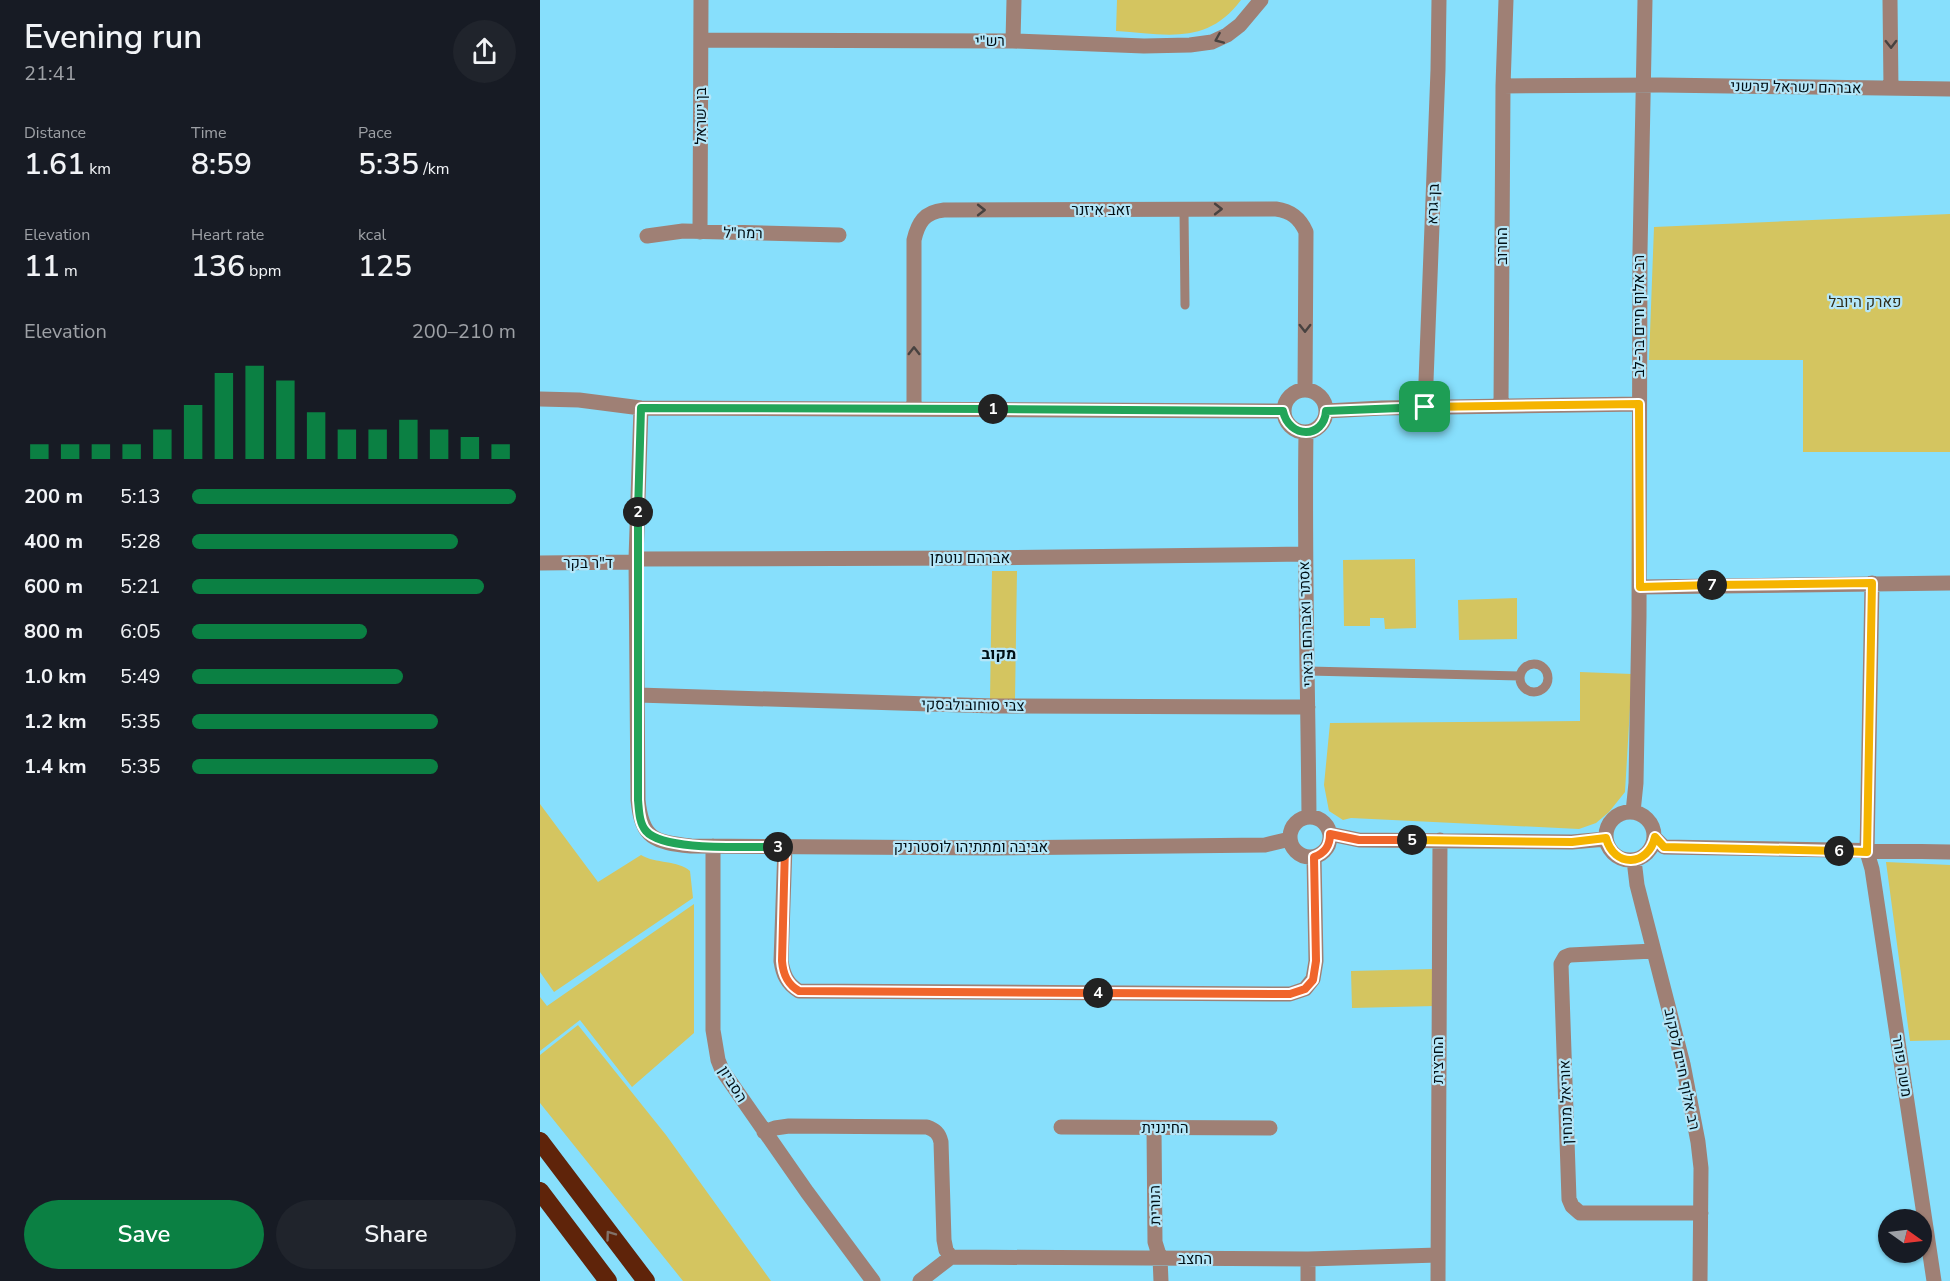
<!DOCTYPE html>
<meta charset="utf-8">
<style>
:root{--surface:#171b24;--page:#20242c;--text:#f1f3f6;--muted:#9ea1a6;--accent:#0b8043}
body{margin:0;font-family:"Nunito Sans",Heebo,sans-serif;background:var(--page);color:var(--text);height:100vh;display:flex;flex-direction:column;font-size:22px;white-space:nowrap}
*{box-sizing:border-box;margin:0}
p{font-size:20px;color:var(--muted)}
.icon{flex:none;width:33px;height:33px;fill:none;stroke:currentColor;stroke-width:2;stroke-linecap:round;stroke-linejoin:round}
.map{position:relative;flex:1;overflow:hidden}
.side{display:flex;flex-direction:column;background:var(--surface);width:540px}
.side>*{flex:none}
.needle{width:39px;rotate:104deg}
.buttons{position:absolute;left:1338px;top:1209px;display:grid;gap:12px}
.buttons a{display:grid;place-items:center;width:54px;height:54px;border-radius:50%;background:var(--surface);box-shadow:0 2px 4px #0004;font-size:30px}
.pin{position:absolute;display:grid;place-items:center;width:51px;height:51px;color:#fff;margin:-26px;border-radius:12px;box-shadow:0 3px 9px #0006}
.km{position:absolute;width:30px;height:30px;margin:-15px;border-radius:50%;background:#222;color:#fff;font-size:16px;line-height:30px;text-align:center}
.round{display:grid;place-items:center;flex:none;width:63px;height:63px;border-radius:32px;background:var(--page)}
.headline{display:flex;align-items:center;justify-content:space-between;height:102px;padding:0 24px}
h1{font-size:33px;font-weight:600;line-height:45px}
.figures{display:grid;grid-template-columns:repeat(3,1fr);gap:9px;height:102px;padding:6px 24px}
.figures div{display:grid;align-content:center}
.figures b{font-size:30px;font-weight:600}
.figures small{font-size:16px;font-weight:400}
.figures p{font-size:16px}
.chart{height:168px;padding:12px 24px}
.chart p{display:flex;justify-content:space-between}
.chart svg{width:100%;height:108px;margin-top:6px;stroke:var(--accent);stroke-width:6}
.action{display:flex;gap:12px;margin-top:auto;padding:12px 24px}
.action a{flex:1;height:69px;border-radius:36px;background:var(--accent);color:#fff;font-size:24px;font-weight:600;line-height:69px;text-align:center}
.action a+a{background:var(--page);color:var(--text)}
ul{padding:0 24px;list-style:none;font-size:20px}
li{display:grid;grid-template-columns:96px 72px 1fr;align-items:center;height:45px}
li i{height:15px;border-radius:8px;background:var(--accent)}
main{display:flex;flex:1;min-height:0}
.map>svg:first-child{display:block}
.green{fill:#d4c560}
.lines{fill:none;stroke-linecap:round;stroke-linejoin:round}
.lane{stroke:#9f8075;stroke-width:9}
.street{stroke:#9f8075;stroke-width:15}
.highway{stroke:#5f240a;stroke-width:18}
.oneway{stroke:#484240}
.oneway2{stroke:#817269}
.split-1-casing{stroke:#fff;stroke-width:12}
.split-2-casing{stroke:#fff;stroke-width:12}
.split-3-casing{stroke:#fff;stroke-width:12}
.split-4-casing{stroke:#fff;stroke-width:12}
.split-5-casing{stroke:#fff;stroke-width:12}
.split-6-casing{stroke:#fff;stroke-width:12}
.split-7-casing{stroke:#fff;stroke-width:12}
.split-8-casing{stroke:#fff;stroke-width:12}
.split-1{stroke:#22a559;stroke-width:8}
.split-2{stroke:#22a559;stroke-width:8}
.split-3{stroke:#22a559;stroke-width:8}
.split-4{stroke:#f0652b;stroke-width:8}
.split-5{stroke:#f0652b;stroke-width:8}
.split-6{stroke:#f5b400;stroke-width:8}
.split-7{stroke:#f5b400;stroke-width:8}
.split-8{stroke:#f5b400;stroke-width:8}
.labels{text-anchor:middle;stroke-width:4.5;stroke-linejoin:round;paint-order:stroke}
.street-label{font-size:15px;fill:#000f15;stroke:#b5e6f8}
.park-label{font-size:15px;fill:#2f2c18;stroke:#b5e6f8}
.neighbourhood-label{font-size:16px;font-weight:bold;fill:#000f15;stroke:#b5e6f8}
</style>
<main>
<section class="side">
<div class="headline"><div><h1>Evening run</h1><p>21:41</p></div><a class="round"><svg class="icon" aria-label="share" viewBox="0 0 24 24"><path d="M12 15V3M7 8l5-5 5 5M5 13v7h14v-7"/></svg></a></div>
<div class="figures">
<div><p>Distance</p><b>1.61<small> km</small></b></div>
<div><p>Time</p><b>8:59</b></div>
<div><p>Pace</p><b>5:35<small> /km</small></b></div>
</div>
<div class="figures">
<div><p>Elevation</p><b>11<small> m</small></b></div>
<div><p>Heart rate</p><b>136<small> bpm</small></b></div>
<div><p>kcal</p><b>125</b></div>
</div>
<div class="chart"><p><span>Elevation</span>200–210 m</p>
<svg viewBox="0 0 160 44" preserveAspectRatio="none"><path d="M5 44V38M15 44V38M25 44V38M35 44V38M45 44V32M55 44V22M65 44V9M75 44V6M85 44V12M95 44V25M105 44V32M115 44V32M125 44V28M135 44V32M145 44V35M155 44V38"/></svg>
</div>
<ul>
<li><b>200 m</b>5:13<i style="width:100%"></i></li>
<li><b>400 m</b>5:28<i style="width:82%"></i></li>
<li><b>600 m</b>5:21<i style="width:90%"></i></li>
<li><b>800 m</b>6:05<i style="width:54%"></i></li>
<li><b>1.0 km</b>5:49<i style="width:65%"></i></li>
<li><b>1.2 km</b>5:35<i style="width:76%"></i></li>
<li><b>1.4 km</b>5:35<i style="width:76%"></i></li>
</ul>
<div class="action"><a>Save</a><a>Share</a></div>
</section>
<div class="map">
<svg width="1410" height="1281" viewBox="0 0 1410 1281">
<rect width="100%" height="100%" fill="#87dffc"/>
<path class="green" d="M577,0H701C667,46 625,34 576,31Z
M1410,214V452H1263V360H1109L1114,227Z
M875,559L876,628L845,629L844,618H830V626H804L803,560Z
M452,571H477L475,700L450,699Z
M977,598V639L919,640L918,600Z
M1040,672L1092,674L1085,792L1069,812L1056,823L1039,829L811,818L803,820L789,811L784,785L790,723L1040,721Z
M0,804L58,882L101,855C116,864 138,860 150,871L153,898L14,992L0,972Z
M1346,862L1410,865V1040L1370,1041Z
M154,904V1033L92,1087L40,1020L0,1051V997L7,1006Z
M894,969L895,1006L812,1008L811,971Z
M38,1025L126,1135L231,1281H143L0,1103V1055Z"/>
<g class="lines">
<path class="lane" d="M644,210L645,305
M980 678a14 14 0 1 1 28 0a14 14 0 1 1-28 0Z
M768,671L980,676"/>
<path class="street" d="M1350,0L1351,88
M161,40L473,41L604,46L650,45L672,42L687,35L700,25L721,0
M473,41L474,0
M963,86L1121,85L1410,89
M160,232L161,0
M107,236L143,231L299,235
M744 411a21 21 0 1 1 42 0a21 21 0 1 1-42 0Z
M0,399L39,400L101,408L743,411
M961,405L963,86L966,0
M885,407L898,70L899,0
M101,408L96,559L98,800C102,839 114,842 151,846L453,848L725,845L750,839
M374,409V240C378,223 384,212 404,210L736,209C751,211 760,218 766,232L765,390
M786,411L842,408L1099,404
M766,432C764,560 768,688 769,817
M96,559L443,558L764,554
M0,563L97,562
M1332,583L1327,852L1332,869L1394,1281
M1100,587L1410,583
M98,695L454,706L768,707
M1066 836a24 24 0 1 1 48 0a24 24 0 1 1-48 0Z
M1093,812L1096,783L1099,616L1100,251L1105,0
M750 837a20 20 0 1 1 40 0a20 20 0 1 1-40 0Z
M790,834L819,840L1032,842L1066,839
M1115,838L1124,847L1410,852
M173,846V1030L178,1060L182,1070L267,1192L333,1281
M245,847L241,961C243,974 247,984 259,991L750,994L765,989L773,979L776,961L774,857
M1094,860L1097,885L1143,1064L1158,1142L1161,1168L1160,1281
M1114,951L1030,955L1025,957L1021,964L1029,1199L1032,1206L1040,1213H1161
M521,1127L730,1128
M614,1128L615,1242L620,1258L621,1281
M224,1132L235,1128L249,1126L387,1127C395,1130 399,1133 401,1142L404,1240L406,1250L411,1257L768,1259L898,1255
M768,1259V1281
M380,1281L411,1257
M898,1281L900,840"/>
<path class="highway" d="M0,1141L106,1281
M0,1191L68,1281"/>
</g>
<defs><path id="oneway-chevron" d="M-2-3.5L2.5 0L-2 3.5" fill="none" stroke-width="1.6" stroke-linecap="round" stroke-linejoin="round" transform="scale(1.5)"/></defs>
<g class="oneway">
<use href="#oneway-chevron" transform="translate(679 39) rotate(157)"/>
<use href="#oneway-chevron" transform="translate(1351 44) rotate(89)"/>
<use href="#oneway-chevron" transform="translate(678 209)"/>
<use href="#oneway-chevron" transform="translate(441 210)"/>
<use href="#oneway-chevron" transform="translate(765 328) rotate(90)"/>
<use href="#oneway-chevron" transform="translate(374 351) rotate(-90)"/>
</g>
<use class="oneway2" href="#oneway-chevron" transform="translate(70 1235) rotate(-126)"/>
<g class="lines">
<g class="split-1-casing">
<path id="split-1" d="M453,409L743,411C749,439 784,439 786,411L885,407"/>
</g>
<g class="split-2-casing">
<path id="split-2" d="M98,512L101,408L453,409"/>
</g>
<g class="split-3-casing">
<path id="split-3" d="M98,512V800C99,810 99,823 106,831C124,852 210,846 238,847"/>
</g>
<g class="split-4-casing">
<path id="split-4" d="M238,847H245L242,961C243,974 247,984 259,991L558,993"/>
</g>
<g class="split-5-casing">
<path id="split-5" d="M558,993L750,994L765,989L773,980L776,961L774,857C785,853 790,846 790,834L819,840H872"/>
</g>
<g class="split-6-casing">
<path id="split-6" d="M872,840L1032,842L1066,838C1074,868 1108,867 1115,837L1124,847L1299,851"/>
</g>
<g class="split-7-casing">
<path id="split-7" d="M1172,585L1332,583L1327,852L1299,851"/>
</g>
<g class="split-8-casing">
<path id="split-8" d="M885,407L1099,404L1100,587L1172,585"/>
</g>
<use href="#split-1" class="split-1"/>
<use href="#split-2" class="split-2"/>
<use href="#split-3" class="split-3"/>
<use href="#split-4" class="split-4"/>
<use href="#split-5" class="split-5"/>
<use href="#split-6" class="split-6"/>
<use href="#split-7" class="split-7"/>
<use href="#split-8" class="split-8"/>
</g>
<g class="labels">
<g class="street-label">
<text transform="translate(450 41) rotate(-1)" y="5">רש"י</text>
<text transform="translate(1256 87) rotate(1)" y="5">אברהם ישראל פרשני</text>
<text transform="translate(161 116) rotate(-90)" y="5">בן ישראל</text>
<text transform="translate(893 204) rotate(-88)" y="5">בן-גרא</text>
<text x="561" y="215">זאב איזנר</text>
<text transform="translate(203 233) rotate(1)" y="5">רמח"ל</text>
<text transform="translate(962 246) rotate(-90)" y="5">החרוב</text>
<text transform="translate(1099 316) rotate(-90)" y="5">רב אלוף חיים בר-לב</text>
<text x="430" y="563">אברהם נוטמן</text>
<text x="48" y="568">ד"ר בקר</text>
<text transform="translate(766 624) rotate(-92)" y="5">אסתר ואברהם בנארי</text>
<text transform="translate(433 705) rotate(1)" y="5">צבי סוחובולבסקי</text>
<text x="431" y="852">אביבה ומתתיהו לוסטרניק</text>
<text transform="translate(898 1060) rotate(-90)" y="5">החרצית</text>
<text transform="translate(1362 1066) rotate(81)" y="5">משה פורר</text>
<text transform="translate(1142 1069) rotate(78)" y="5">רב אלוף חיים לסקוב</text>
<text transform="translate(193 1084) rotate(58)" y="5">הסביון</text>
<text transform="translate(1026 1102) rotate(-92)" y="5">אוריאל מנוחין</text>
<text x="625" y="1133">החיננית</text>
<text transform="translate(615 1205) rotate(-91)" y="5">הנורית</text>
<text x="655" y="1264">החצב</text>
</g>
<g class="park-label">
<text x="1325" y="307">פארק היובל</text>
</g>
<g class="neighbourhood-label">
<text x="459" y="659">מקוב</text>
</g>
</g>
</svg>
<div class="buttons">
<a><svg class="needle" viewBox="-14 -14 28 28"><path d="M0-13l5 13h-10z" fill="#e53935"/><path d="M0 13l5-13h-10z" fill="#9ea1a6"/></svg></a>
</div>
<div class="pin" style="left:885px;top:407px;background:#1e9e55"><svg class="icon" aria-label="arrive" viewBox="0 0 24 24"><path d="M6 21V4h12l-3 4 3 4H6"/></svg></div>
<b class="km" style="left:453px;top:409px">1</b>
<b class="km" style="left:98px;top:512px">2</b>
<b class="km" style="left:238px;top:847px">3</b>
<b class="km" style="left:558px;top:993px">4</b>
<b class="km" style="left:872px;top:840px">5</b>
<b class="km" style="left:1299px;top:851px">6</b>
<b class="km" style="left:1172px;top:585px">7</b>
</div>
</main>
